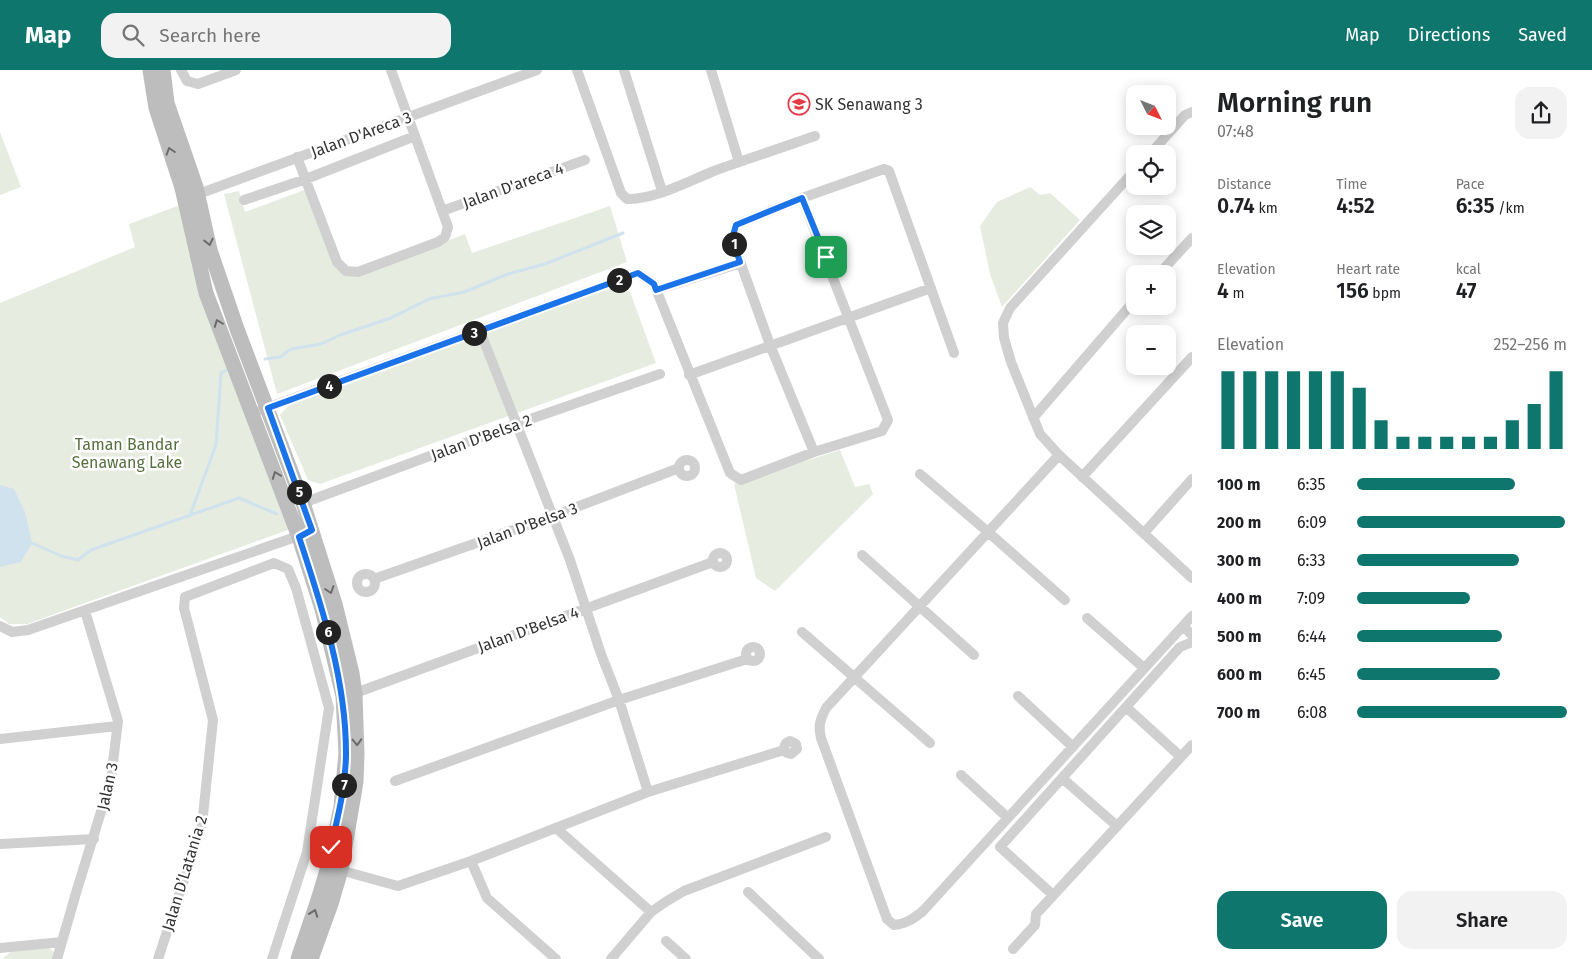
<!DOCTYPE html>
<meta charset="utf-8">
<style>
:root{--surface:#fff;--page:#f2f2f2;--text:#202124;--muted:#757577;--accent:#0f766e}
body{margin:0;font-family:"Fira Sans",sans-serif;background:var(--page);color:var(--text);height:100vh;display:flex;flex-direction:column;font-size:19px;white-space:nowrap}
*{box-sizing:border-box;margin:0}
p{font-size:16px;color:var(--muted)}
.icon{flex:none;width:28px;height:28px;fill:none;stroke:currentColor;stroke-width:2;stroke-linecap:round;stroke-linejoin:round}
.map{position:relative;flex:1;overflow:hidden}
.drawer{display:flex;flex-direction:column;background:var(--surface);width:400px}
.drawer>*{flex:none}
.needle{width:32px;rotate:132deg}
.controls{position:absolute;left:1126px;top:15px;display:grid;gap:10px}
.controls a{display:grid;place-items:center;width:50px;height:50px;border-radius:10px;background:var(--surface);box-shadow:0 2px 12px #0003;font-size:25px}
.pin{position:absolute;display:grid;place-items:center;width:42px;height:42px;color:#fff;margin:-21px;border-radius:10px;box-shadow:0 2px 8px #0006}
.km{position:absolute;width:25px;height:25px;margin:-12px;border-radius:50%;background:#222;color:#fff;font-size:14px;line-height:25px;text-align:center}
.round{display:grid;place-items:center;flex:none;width:52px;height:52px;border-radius:15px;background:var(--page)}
.overview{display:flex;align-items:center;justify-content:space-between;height:85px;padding:0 25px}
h1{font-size:28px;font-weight:600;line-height:38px}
.stats{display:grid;grid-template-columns:repeat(3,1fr);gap:8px;height:85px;padding:5px 25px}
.stats div{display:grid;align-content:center}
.stats b{font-size:21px;font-weight:600}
.stats small{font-size:14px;font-weight:400}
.stats p{font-size:14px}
.chart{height:140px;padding:10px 25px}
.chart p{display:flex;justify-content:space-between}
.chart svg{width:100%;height:90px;margin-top:5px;stroke:var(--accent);stroke-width:6}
.cta{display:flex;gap:10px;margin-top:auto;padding:10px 25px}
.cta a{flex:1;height:58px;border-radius:15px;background:var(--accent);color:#fff;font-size:20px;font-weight:600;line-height:58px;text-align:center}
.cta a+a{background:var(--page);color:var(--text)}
ul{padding:0 25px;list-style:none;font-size:16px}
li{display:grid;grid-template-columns:80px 60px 1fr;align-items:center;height:38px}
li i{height:12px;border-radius:6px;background:var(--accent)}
header{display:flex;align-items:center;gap:30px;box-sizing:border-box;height:70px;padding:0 25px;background:var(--accent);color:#fff}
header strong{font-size:24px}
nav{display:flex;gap:28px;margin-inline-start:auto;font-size:18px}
.search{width:350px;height:45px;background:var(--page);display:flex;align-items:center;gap:12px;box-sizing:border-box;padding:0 18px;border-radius:15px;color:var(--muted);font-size:19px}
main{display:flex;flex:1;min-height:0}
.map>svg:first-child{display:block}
.green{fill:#e6ecdf}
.water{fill:#cfe2ee}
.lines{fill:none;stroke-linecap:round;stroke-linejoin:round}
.stream{stroke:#cfe2ee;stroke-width:3}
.street{stroke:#d0d0d0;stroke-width:10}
.secondary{stroke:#bdbdbd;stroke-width:15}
.oneway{stroke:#6a6a6a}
.route-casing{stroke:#fff;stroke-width:10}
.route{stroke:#1a73e8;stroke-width:6}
.labels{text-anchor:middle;stroke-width:5;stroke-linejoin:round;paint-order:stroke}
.poi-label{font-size:16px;fill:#333;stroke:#fff;text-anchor:start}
.street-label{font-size:16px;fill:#333;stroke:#fff}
.park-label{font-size:16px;fill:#56703f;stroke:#fff}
</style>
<header>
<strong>Map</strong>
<div class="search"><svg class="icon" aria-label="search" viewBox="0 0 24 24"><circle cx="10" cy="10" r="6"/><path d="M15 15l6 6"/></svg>Search here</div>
<nav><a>Map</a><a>Directions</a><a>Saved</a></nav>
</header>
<main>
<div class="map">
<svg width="1192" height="889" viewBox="0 0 1192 889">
<rect width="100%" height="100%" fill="#fff"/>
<path class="green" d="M0,62L21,117L0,125Z
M1030,117L1040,125L1050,123L1080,150L1002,237L990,204L980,156L997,132Z
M307,119L338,199L367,202L465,164L472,183L610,136L627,192L277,324L224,124L239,121L245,142Z
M180,135L291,459L27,554H9L0,547V233L135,177L129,154Z
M612,218L630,222L656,293L320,414L308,410L280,345L292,332Z
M840,380L855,417L869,414L873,424L775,521L756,508L734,414Z
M48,877L56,884L54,889H2L12,881Z"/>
<path class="water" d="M0,415L14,419L25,442L32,473L21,492L0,497Z"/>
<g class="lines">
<path class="stream" d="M265,289L280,287L291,279L321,274L340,265L391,248L429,229L464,222L508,204L545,194L623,163
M190,445L216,375L221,303L227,300
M32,473L61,486L78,490L91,480L239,428L277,444"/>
<path class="street" d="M181,0L187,11L198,14L236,0
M577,0L621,123L627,129C656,129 687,112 714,101C747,89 781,78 815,66
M624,0L662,121
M711,0L739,92
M1150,84L1185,45L1192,42
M297,87L337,192L346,201L358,202L438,172L445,167L448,157L391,0
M1135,100L1010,238L1003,253L1004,268L1011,292L1040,364L1059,385L1192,508
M193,126L537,0
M244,130L306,109L415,66
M442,141L585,90
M1159,204L1192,168
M656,220L741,193
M480,261L570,490L601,584L619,630L648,722
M689,305L931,218
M261,340L638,203L654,214L730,403L741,410L814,382L882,361L888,350L802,128
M1033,348L1135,230
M814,382L770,275L732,169L736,155L802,128L884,99L889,101L954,283
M1059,385L826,638C820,650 818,656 821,668L887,849L894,855C906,854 913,849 923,841L1192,546
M679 398a8 8 0 1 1 16 0a8 8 0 1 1-16 0Z
M920,404L988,462L1065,530
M1082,407L1192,287
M303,433L516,354L660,304
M1144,463L1192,409
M713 490a7 7 0 1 1 14 0a7 7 0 1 1-14 0Z
M862,485L974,585
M357 513a9 9 0 1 1 18 0a9 9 0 1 1-18 0Z
M374,509L553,446L679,398
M1087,548L1144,598
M0,556L12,562L28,560L304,464
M1183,556L1192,565
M802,562L930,673
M746 584a7 7 0 1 1 14 0a7 7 0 1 1-14 0Z
M350,625L713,492
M1018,626L1073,677
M1126,637L1181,687
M0,669L117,656
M961,705L1008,748
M1062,708L1117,756
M395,711L619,630L747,589
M556,758L651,842L667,831L684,821L826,767
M0,774L94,769
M471,791L487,828L556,889
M336,799L398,816L471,791L648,722L784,680L787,683L791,684L797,679L796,674L790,671C785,673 784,675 784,680
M748,822L819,889
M1053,825L1000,777L1180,577L1192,572
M666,871L686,889
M0,878L62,872
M1013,879L1035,855L1036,844L1192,675
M57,889L76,823L111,709L118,651L85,541
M158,889L202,755L213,650L184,538L185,527L274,493L288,499L296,518L329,638L307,782L272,889
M611,889L651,842"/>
<path class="secondary" d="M150,0L156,38L182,118L206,223L299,467L322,539L343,626L346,683L341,737L328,797L318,830L298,889
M163,0L167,33L196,117L210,180L237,259L303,433L335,534L352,603L355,624L357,684L356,712L341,800L331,834L311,889"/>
</g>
<defs><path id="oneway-chevron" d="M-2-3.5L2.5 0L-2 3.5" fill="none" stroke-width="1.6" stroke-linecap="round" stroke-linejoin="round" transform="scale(1.25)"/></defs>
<g class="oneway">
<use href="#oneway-chevron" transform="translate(170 81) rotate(-108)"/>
<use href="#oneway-chevron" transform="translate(209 172) rotate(77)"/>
<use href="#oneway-chevron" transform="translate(218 253) rotate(-111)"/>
<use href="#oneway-chevron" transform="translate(276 405) rotate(-111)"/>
<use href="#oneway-chevron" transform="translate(330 520) rotate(72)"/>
<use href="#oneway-chevron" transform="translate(357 672) rotate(88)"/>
<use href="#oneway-chevron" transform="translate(314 843) rotate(-70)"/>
</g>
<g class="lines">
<g class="route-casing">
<path id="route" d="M331,777C338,746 346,715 346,683C346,609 322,537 299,467L312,460L268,338L638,203L654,214L656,220L740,192L732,169L736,155L802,128L826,187"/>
</g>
<use href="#route" class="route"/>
</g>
<defs>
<g id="school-ring" transform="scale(1.125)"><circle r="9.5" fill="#fff" stroke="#e63946" stroke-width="1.5"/><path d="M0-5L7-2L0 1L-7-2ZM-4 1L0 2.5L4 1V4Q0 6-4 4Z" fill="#e63946"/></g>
</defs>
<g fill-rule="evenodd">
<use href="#school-ring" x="799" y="34"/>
</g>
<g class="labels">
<g class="poi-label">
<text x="815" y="40">SK Senawang 3</text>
</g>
<g class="street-label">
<text transform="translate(361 64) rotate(-20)" y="6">Jalan D'Areca 3</text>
<text transform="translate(513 115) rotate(-20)" y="6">Jalan D'areca 4</text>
<text transform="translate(481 367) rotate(-20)" y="6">Jalan D'Belsa 2</text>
<text transform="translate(527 455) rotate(-20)" y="6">Jalan D'Belsa 3</text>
<text transform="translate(528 559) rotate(-20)" y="6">Jalan D'Belsa 4</text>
<text transform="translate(107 716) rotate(-78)" y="6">Jalan 3</text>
<text transform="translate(184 803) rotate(-73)" y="6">Jalan D’Latania 2</text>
</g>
<g class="park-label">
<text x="127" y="380">Taman Bandar<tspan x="127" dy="18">Senawang Lake</tspan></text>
</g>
</g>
</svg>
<div class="controls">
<a><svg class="needle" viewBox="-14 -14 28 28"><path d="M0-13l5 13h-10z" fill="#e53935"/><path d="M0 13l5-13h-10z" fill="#757577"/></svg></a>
<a><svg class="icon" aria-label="locate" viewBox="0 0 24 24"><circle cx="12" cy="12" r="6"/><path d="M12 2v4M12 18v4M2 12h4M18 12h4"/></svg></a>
<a><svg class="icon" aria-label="layers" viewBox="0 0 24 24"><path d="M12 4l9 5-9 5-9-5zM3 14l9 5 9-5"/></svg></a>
<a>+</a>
<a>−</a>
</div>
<div class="pin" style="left:826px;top:187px;background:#1e9e55"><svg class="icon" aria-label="arrive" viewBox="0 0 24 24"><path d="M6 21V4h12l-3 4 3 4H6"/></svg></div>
<div class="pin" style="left:331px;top:777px;background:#d93025"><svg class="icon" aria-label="check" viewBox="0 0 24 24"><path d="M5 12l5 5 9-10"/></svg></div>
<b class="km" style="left:734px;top:174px">1</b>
<b class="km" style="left:619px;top:210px">2</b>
<b class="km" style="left:474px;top:263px">3</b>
<b class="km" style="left:329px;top:316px">4</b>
<b class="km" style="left:299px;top:422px">5</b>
<b class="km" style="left:328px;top:562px">6</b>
<b class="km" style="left:344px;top:715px">7</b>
</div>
<section class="drawer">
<div class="overview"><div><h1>Morning run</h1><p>07:48</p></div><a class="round"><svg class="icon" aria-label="share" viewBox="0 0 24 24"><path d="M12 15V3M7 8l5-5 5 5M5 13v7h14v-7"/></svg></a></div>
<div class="stats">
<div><p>Distance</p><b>0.74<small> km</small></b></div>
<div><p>Time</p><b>4:52</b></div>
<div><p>Pace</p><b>6:35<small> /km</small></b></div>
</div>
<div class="stats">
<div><p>Elevation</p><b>4<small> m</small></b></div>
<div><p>Heart rate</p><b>156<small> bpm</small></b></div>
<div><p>kcal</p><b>47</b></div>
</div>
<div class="chart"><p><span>Elevation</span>252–256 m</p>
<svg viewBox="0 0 160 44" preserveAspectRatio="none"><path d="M5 44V6M15 44V6M25 44V6M35 44V6M45 44V6M55 44V6M65 44V14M75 44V30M85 44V38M95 44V38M105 44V38M115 44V38M125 44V38M135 44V30M145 44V22M155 44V6"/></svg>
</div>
<ul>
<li><b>100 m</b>6:35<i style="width:75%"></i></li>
<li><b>200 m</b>6:09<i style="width:99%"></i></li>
<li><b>300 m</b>6:33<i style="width:77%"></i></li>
<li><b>400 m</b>7:09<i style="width:54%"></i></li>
<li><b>500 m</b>6:44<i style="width:69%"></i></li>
<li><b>600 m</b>6:45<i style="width:68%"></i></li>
<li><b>700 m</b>6:08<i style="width:100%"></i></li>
</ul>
<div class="cta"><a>Save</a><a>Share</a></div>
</section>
</main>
